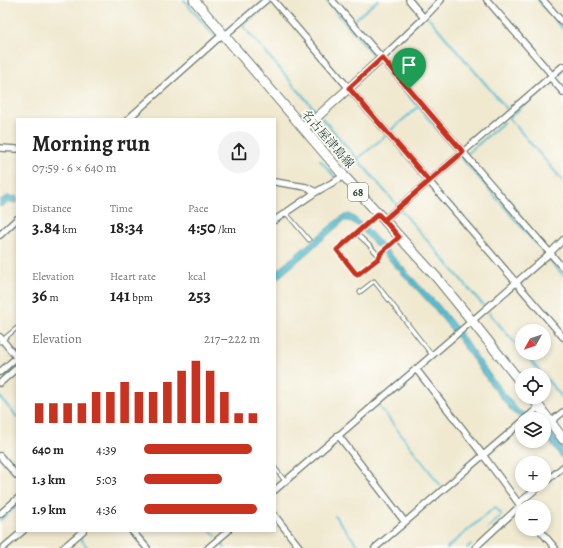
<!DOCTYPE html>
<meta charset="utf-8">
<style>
:root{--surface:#fff;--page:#f2f2f2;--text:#222;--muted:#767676;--accent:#c8321e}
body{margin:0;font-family:Alegreya,"Noto Serif JP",serif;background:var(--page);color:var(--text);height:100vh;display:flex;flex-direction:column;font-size:15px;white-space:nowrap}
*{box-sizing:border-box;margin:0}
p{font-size:13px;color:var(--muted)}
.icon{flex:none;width:22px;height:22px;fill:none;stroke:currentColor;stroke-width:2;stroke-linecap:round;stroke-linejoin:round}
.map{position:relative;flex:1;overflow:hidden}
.side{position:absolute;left:16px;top:118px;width:260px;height:414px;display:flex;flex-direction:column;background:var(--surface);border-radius:0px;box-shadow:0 2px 6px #0003}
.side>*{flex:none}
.needle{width:26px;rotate:230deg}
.controls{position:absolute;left:515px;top:324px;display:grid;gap:8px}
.controls a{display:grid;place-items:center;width:36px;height:36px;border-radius:50%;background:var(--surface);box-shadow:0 2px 6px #0003;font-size:20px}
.pin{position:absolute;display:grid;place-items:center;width:34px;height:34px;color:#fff;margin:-41px -17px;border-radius:50% 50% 50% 0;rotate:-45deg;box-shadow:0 0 4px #0007}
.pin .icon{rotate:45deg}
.round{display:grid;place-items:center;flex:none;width:42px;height:42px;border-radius:21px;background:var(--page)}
.summary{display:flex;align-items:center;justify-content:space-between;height:68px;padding:0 16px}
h1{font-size:22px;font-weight:700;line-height:30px}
.figures{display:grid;grid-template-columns:repeat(3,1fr);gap:6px;height:68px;padding:4px 16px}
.figures div{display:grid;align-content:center}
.figures b{font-size:17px;font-weight:700}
.figures small{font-size:11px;font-weight:400}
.figures p{font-size:11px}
.chart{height:112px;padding:8px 16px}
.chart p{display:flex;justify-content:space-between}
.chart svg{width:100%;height:72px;margin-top:4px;stroke:var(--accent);stroke-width:6}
ul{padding:0 16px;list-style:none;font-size:13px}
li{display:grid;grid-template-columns:64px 48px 1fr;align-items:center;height:30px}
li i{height:10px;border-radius:5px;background:var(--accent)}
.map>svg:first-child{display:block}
.water{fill:#55bdd2;stroke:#3a7d83}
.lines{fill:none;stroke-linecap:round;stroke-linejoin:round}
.stream{stroke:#55bdd2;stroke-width:2}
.lane-casing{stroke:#68796b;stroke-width:5}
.street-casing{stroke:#68796b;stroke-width:8}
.secondary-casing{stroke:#68796b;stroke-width:10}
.primary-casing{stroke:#68796b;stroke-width:11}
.lane{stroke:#fff;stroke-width:3}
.street{stroke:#fff;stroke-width:5.5}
.secondary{stroke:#fff;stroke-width:8}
.primary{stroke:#fff;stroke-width:9}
.route-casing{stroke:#fff;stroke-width:8}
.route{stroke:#c8321e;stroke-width:5}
.labels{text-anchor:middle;stroke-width:3.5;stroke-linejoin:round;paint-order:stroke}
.shield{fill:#fdfcf7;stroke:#62766e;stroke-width:1}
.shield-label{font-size:11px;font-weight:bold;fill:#1f3d34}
.street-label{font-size:12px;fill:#1f3d34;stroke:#fdfcf7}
</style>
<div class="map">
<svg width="563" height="548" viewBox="0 0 563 548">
<rect width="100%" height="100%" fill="#fdfcf7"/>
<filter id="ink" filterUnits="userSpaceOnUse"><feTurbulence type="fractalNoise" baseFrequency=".025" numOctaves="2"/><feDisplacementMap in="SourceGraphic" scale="8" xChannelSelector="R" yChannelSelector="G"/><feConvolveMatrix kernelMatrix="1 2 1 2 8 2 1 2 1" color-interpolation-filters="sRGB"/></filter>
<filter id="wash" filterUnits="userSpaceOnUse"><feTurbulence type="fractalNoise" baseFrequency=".012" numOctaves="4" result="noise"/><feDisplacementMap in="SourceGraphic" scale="16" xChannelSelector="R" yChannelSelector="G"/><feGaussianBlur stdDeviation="0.9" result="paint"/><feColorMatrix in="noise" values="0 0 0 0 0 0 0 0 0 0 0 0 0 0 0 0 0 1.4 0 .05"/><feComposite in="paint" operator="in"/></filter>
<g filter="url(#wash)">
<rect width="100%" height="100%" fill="#f0e9d0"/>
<path class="water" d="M8,196L17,197V203L9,202L0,207V200Z
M349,214L354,217L367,228L421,287L437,303L457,328L493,379L518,410L524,413L540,416L541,419H526L520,417L513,413L488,381L458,339L433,307L364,233C358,227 352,219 344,221L275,281V272L342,216Z
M544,423L563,449V460L544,434Z"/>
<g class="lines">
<path class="stream" d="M184,0L215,37
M326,0L375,57
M413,0L424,12
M538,0L563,29
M269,3L243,26L316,111
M429,18L507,109
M353,21L378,0
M382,65L458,153
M557,76L563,71
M322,118L396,204
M509,118L563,181
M509,118L548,84
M391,130L418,107
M468,153L504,122
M461,157L544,253
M320,160L335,177
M346,169L385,136
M400,209L483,305
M549,259L563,275
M489,313L522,351
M524,353L543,375
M0,376L11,366L17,363
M544,376L563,398
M0,397L17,417
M379,406L441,486
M335,516L360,548
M0,520L17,505
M488,528L500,517
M211,531L216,536
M80,538L88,548
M221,542L225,548
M447,548L495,507L501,514
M467,548L471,544"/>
</g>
</g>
<g filter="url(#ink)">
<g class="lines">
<g class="lane-casing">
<path id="lane" d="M286,213L309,240
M377,215L337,250L357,275L379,258L381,253L398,237
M356,233L369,245L380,257
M360,292L374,281L432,355
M0,342L17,328
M275,468L285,481"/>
</g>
<g class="street-casing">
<path id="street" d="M273,0L563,337
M332,0L563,268
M409,0L424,18
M487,0L552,75
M543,0L563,23
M224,36L266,0
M382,58L424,18L441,0
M550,77L563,92
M128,119L223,34
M0,148L17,149
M275,182L306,187L316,192L344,176
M275,220L316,192
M384,220L563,66
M0,235L17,219
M0,337L17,358
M416,369L483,455L522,508
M0,372L17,357
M0,383L17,368
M525,419L539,407
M550,422L563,412
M338,435L405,522
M0,456L17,476
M544,483L563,467
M275,490L472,321L550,253L563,240
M519,503L541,485
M0,514L17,499
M275,516L300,548
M539,529L555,548
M132,531L147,548
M3,548L23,531
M63,548L83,531
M208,548L228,531
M375,548L522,422
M475,548L481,542L520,506"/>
</g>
<g class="secondary-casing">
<path id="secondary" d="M304,129L382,58"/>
</g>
<g class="primary-casing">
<path id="primary" d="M194,0L344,176L437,278L472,321L522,384
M532,397L563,439"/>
</g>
<use href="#lane" class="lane"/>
<use href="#street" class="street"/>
<use href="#secondary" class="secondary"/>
<use href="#primary" class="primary"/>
</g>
</g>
<g class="lines" filter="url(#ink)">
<g class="route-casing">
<path id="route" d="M409,89L463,152L384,220L399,237L381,253L379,258L357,275L337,250L378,214L384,220L429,181L349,88L382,58L409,89"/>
</g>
<use href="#route" class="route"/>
</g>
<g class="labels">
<rect class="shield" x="348" y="183" width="20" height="18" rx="3"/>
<g class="shield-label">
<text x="358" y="196">68</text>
</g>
<g class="street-label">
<text transform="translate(328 139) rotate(49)" y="4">名古屋津島線</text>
</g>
</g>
</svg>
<div class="controls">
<a><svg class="needle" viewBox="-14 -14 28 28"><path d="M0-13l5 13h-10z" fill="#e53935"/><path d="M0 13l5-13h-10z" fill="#767676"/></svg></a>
<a><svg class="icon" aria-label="locate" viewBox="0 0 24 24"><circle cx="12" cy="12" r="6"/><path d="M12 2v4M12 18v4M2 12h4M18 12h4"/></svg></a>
<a><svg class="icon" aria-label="layers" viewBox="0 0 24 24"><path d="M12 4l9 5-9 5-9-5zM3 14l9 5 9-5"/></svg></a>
<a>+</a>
<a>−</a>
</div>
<div class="pin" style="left:409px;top:89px;background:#1e9e55"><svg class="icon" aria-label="arrive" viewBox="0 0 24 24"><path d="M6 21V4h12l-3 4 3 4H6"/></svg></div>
<section class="side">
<div class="summary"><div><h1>Morning run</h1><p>07:59 · 6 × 640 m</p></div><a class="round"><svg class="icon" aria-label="share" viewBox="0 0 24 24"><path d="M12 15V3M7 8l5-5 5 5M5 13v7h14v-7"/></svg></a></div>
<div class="figures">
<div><p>Distance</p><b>3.84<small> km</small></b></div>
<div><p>Time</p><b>18:34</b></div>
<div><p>Pace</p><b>4:50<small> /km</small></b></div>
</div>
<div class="figures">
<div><p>Elevation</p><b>36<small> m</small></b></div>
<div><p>Heart rate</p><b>141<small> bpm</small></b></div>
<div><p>kcal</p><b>253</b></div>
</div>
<div class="chart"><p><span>Elevation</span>217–222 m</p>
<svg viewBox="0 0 160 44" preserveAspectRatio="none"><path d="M5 44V32M15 44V32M25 44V32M35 44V32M45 44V25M55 44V25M65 44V19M75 44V25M85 44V25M95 44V19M105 44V12M115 44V6M125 44V12M135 44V25M145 44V38M155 44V38"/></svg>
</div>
<ul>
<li><b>640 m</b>4:39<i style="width:93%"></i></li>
<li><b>1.3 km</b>5:03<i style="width:67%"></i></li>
<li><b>1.9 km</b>4:36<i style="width:97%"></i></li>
</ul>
</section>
</div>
